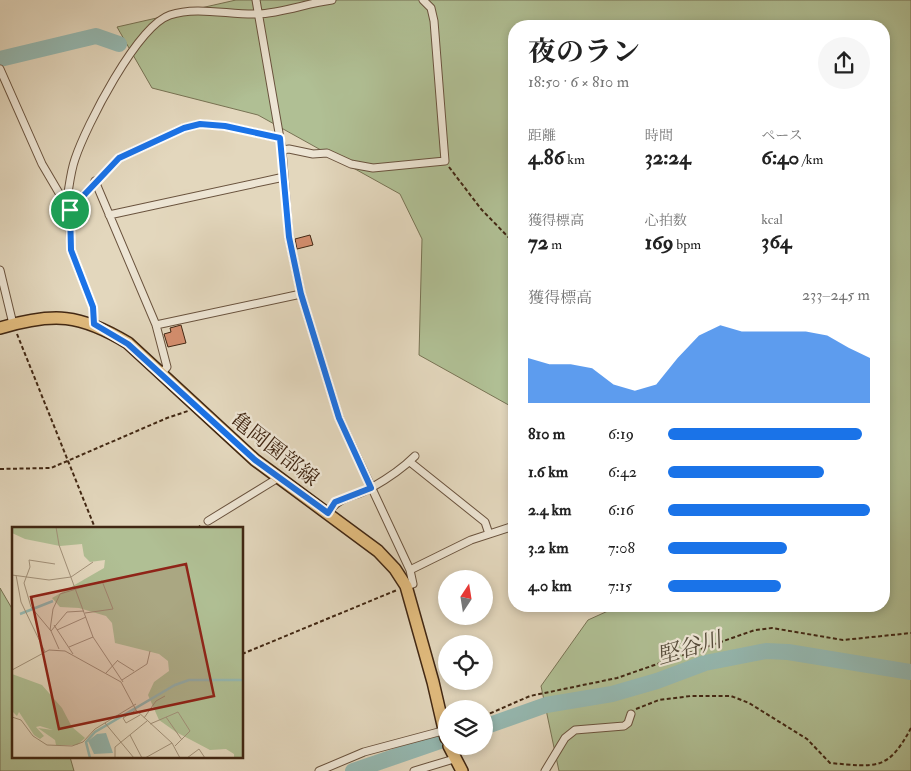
<!DOCTYPE html>
<html lang="ja">
<meta charset="utf-8">
<style>
:root{--surface:#fff;--page:#f6f6f6;--text:#222;--muted:#767676;--accent:#1a73e8}
body{margin:0;font-family:"IM FELL Double Pica","Noto Serif JP",serif;background:var(--page);color:var(--text);height:100vh;display:flex;flex-direction:column;font-size:19px;white-space:nowrap}
*{box-sizing:border-box;margin:0}
p{font-size:16px;color:var(--muted)}
.icon{flex:none;width:28px;height:28px;fill:none;stroke:currentColor;stroke-width:2;stroke-linecap:round;stroke-linejoin:round}
.map{position:relative;flex:1;overflow:hidden}
.drawer{position:absolute;left:508px;top:20px;width:382px;height:592px;display:flex;flex-direction:column;background:var(--surface);border-radius:20px;box-shadow:0 2px 8px #0003}
.drawer>*{flex:none}
.needle{width:32px;rotate:12deg}
.fabs{position:absolute;left:438px;top:570px;display:grid;gap:10px}
.fabs a{display:grid;place-items:center;width:55px;height:55px;border-radius:50%;background:var(--surface);box-shadow:0 2px 8px #0003;font-size:25px}
.pin{position:absolute;display:grid;place-items:center;width:42px;height:42px;color:#fff;margin:-21px;border:2px solid #fff;border-radius:50%;box-shadow:0 1px 5px #0007}
.round{display:grid;place-items:center;flex:none;width:52px;height:52px;border-radius:26px;background:var(--page)}
.overview{display:flex;align-items:center;justify-content:space-between;height:85px;padding:0 20px}
h1{font-size:28px;font-weight:700;line-height:38px}
.figures{display:grid;grid-template-columns:repeat(3,1fr);gap:8px;height:85px;padding:5px 20px}
.figures div{display:grid;align-content:center}
.figures b{font-size:21px;font-weight:700}
.figures small{font-size:14px;font-weight:400}
.figures p{font-size:14px}
.chart{height:140px;padding:10px 20px}
.chart p{display:flex;justify-content:space-between}
.chart svg{width:100%;height:90px;margin-top:5px;fill:var(--accent);opacity:.7}
ul{padding:0 20px;list-style:none;font-size:16px}
li{display:grid;grid-template-columns:80px 60px 1fr;align-items:center;height:38px}
li i{height:12px;border-radius:6px;background:var(--accent)}
.map>svg:first-child{display:block}
.green{fill:#b0bf94;stroke:#787354}
.lines{fill:none;stroke-linecap:round;stroke-linejoin:round}
.river{stroke:#95b9b2;stroke-width:16}
.building{fill:#d48e6e;stroke:#412713}
.street-casing{stroke:#6a533e;stroke-width:9}
.primary-casing{stroke:#412713;stroke-width:14}
.path{stroke:#412713;stroke-width:2;stroke-dasharray:4 2.5;stroke-linecap:butt}
.street{stroke:#ede5d4;stroke-width:7}
.primary{stroke:#e2bc7e;stroke-width:11}
.route-casing{stroke:#fff;stroke-width:10}
.route{stroke:#1a73e8;stroke-width:6}
.labels{text-anchor:middle;stroke-width:4.5;stroke-linejoin:round;paint-order:stroke}
.street-label{font-size:21px;fill:#412713;stroke:#ede5d4}
.water-label{font-size:22px;font-style:italic;fill:#564c3b;stroke:#ede5d4}
.inset-river{fill:none;stroke:#95b9b2;stroke-width:2.5}
.inset-road{fill:none;stroke:#a29179;stroke-width:1}
.view{fill:#8f2418;fill-opacity:0.15;stroke:#8f2418;stroke-width:2.5}
.inset-edge{fill:none;stroke:#412713;stroke-width:2.5}
</style>
<div class="map">
<svg width="911" height="771" viewBox="0 0 911 771">
<rect width="100%" height="100%" fill="#e3d7bd"/>
<filter id="stains"><feTurbulence type="fractalNoise" baseFrequency=".004" numOctaves="4"/><feColorMatrix values="0 0 0 0 .2 0 0 0 0 .09 0 0 0 0 .02 0 0 0 .5 -.17"/></filter>
<radialGradient id="worn" r=".72"><stop offset=".6" stop-color="#630" stop-opacity="0"/><stop offset="1" stop-color="#630" stop-opacity=".3"/></radialGradient>
<path class="green" d="M236,0H911V771H559L541,686L588,620L619,606H884V26H514V408L419,355L422,239L400,194L258,115L152,88L117,27Z
M0,588L14,612V757H70L74,771H0Z"/>
<g class="lines">
<path class="river" d="M0,59L96,36L119,44
M484,727L546,705L612,694L657,681L705,663L766,651L788,652L911,672
M353,771L446,739"/>
</g>
<path class="building" d="M310,235L313,245L297,249L295,239Z
M181,325L186,343L168,347L164,334L171,332L170,328Z"/>
<g class="lines">
<g class="street-casing">
<path id="street" d="M256,0L282,150L289,237L301,294L339,418L410,570L413,584L406,586
M0,69L42,164L69,210L71,250L93,307L94,324
M282,150L289,149L313,154L327,153L351,164L373,168L445,161L434,21L431,8L423,0
M95,181L156,325L167,367L161,374
M66,204C69,190 70,173 75,159C86,126 137,26 170,15C197,6 229,15 257,14C283,13 307,3 332,0
M69,210L119,158L184,128L200,124L225,126L280,138
M109,215L284,177
M0,270L13,324
M156,325L301,294
M410,462L485,522L489,534
M328,513C339,496 353,498 371,488C387,479 402,469 415,456
M208,521L278,478
M410,570L471,540L514,526
M319,771L364,752L446,730
M414,771L454,759
M545,771L565,738L575,730L624,726L628,723L631,714"/>
</g>
<g class="primary-casing">
<path id="primary" d="M0,328C54,312 80,314 128,343L255,460L378,551L395,569L406,586L433,682L446,738
M449,746L462,771"/>
</g>
<path class="path" d="M449,167L481,209L514,243
M17,334L95,528
M0,469L51,468L167,418L188,411
M197,528L202,525
M242,654L397,590
M636,709L659,700L691,696H731L749,703L807,739L830,763C877,767 888,771 911,728
M484,716L530,696L617,678L755,630L772,628L843,640L911,633"/>
<use href="#street" class="street"/>
<use href="#primary" class="primary"/>
</g>
<g class="lines">
<g class="route-casing">
<path id="route" d="M200,124L225,126L280,138L289,237L301,294L339,418L371,488L335,502L328,513L255,460L128,344L94,324L93,307L71,250L70,210L119,158L184,128Z"/>
</g>
<use href="#route" class="route"/>
</g>
<g class="labels">
<g class="street-label">
<text transform="translate(275 449) rotate(38)" y="7">亀岡園部線</text>
</g>
<g class="water-label">
<text transform="translate(689 647) rotate(-16)" y="8">堅谷川</text>
</g>
</g>
<g transform="translate(12 527)">
<rect width="231" height="231" fill="#e3d7bd"/>
<path d="M0,0H231V231H222V227L214,222L198,223L164,205L147,193L136,168L142,155L157,144L156,134L147,127L103,116L100,96L94,89L67,81L48,80L40,71L92,41L93,33L78,35L72,29L70,17L48,19L13,12L0,6ZM0,147L30,158L50,181L60,200L73,211L65,218H44L43,213L26,201L41,203L28,199L24,200L32,209L28,212L22,208L7,185L5,189L0,184Z" fill="#b0bf94"/>
<path d="M94,206L101,226L82,227L76,214L85,207Z" fill="#95b9b2"/>
<path class="inset-river" d="M8,87L41,74M78,231L74,215L83,205L163,158L177,153H232"/>
<path class="inset-road" d="M44,0L47,18L81,110L111,155M43,37L17,33L18,40L12,56L19,80L39,104L47,122M0,48L37,53L59,50L81,35M4,48L9,75L33,125M42,98L61,127M38,103L41,82L48,67L90,54L101,82L73,86M45,103L74,90M39,104L55,85L72,84M57,120L81,110M106,134L122,144M0,143L37,123L53,124L109,155L124,183L160,216L168,231M94,146L106,133M110,153L135,137L138,124M124,183L111,191L114,196L128,188M0,190L9,193L21,209L35,218L60,219L71,215L83,202L124,177M154,190L170,213M132,191L144,174L153,169M93,196L122,231M138,197L166,185L178,204L163,219M118,208L130,231M103,231V220L135,194M133,231L160,216M175,231L187,222L193,231"/>
<path class="view" d="M174,37L202,169L47,202L19,70Z"/>
<rect width="231" height="231" class="inset-edge"/>
</g>
<rect width="100%" height="100%" filter="url(#stains)"/>
<rect width="100%" height="100%" fill="url(#worn)"/>
</svg>
<div class="fabs">
<a><svg class="needle" viewBox="-14 -14 28 28"><path d="M0-13l5 13h-10z" fill="#e53935"/><path d="M0 13l5-13h-10z" fill="#767676"/></svg></a>
<a><svg class="icon" aria-label="locate" viewBox="0 0 24 24"><circle cx="12" cy="12" r="6"/><path d="M12 2v4M12 18v4M2 12h4M18 12h4"/></svg></a>
<a><svg class="icon" aria-label="layers" viewBox="0 0 24 24"><path d="M12 4l9 5-9 5-9-5zM3 14l9 5 9-5"/></svg></a>
</div>
<div class="pin" style="left:70px;top:210px;background:#1e9e55"><svg class="icon" aria-label="arrive" viewBox="0 0 24 24"><path d="M6 21V4h12l-3 4 3 4H6"/></svg></div>
<section class="drawer">
<div class="overview"><div><h1>夜のラン</h1><p>18:50 · 6 × 810 m</p></div><a class="round"><svg class="icon" aria-label="share" viewBox="0 0 24 24"><path d="M12 15V3M7 8l5-5 5 5M5 13v7h14v-7"/></svg></a></div>
<div class="figures">
<div><p>距離</p><b>4.86<small> km</small></b></div>
<div><p>時間</p><b>32:24</b></div>
<div><p>ペース</p><b>6:40<small> /km</small></b></div>
</div>
<div class="figures">
<div><p>獲得標高</p><b>72<small> m</small></b></div>
<div><p>心拍数</p><b>169<small> bpm</small></b></div>
<div><p>kcal</p><b>364</b></div>
</div>
<div class="chart"><p><span>獲得標高</span>233–245 m</p>
<svg viewBox="0 0 160 44" preserveAspectRatio="none"><path d="M0 44V22L10 25L20 25L30 27L40 35L50 38L60 35L70 22L80 11L90 6L100 9L110 9L120 9L130 9L140 11L150 17L160 22V44z"/></svg>
</div>
<ul>
<li><b>810 m</b>6:19<i style="width:96%"></i></li>
<li><b>1.6 km</b>6:42<i style="width:77%"></i></li>
<li><b>2.4 km</b>6:16<i style="width:100%"></i></li>
<li><b>3.2 km</b>7:08<i style="width:59%"></i></li>
<li><b>4.0 km</b>7:15<i style="width:56%"></i></li>
</ul>
</section>
</div>
